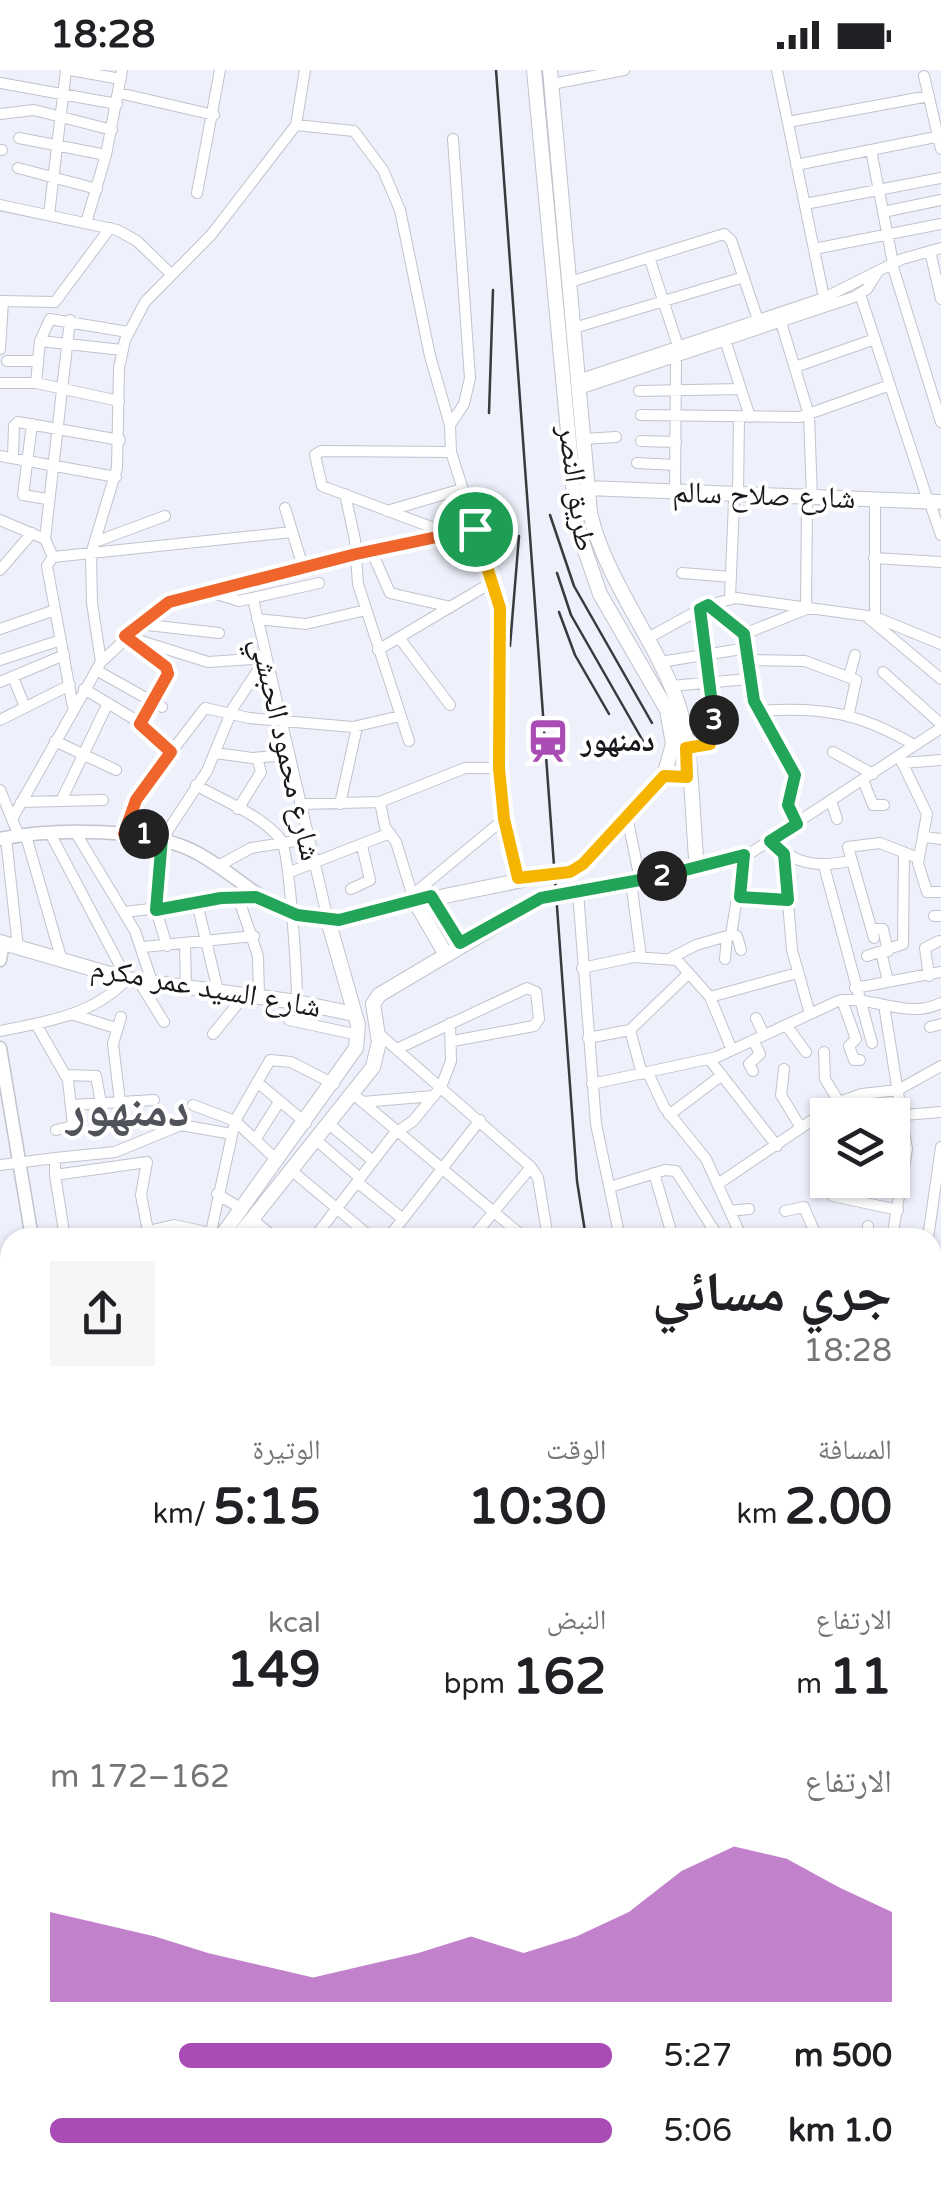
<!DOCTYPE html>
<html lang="ar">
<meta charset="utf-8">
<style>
:root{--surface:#fff;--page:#f6f6f6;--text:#202124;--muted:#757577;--accent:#a94cb6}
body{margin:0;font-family:"Varela Round","Noto Naskh Arabic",sans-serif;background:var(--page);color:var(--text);direction:rtl;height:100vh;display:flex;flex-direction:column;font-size:38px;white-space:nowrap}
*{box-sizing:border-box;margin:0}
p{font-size:32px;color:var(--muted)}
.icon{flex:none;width:55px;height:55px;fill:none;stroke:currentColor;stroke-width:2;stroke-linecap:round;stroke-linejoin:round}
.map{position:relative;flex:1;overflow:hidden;direction:ltr}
.details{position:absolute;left:0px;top:1158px;width:942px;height:962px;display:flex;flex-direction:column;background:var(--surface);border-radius:30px 30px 0 0;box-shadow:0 2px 8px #0004;direction:rtl}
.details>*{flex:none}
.fabs{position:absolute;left:810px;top:1028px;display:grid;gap:20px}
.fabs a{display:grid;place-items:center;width:100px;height:100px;border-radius:0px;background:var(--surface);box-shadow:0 2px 8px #0004;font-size:50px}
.pin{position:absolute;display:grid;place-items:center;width:85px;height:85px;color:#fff;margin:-42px;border:5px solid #fff;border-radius:50%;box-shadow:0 2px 10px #0007}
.km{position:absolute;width:50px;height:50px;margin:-25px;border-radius:50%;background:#222;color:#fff;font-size:28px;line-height:50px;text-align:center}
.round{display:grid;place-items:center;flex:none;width:105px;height:105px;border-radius:0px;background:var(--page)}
.headline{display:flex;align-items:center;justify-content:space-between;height:170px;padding:0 50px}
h1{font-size:55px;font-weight:800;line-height:75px}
.metrics{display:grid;grid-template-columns:repeat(3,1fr);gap:15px;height:170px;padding:10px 50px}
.metrics div{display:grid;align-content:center}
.metrics b{font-size:50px;font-weight:800}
.metrics small{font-size:28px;font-weight:400}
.metrics p{font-size:28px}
.chart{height:280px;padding:20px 50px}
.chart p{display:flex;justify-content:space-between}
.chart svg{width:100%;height:180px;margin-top:10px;fill:var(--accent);opacity:.7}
ul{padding:0 50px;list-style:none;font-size:32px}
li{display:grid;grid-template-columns:160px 120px 1fr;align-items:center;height:75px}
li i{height:25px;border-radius:12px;background:var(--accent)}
.status{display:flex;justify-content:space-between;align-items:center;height:70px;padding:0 50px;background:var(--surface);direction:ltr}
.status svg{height:28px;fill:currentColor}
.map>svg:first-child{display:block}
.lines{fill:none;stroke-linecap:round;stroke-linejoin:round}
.minor-casing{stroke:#c1c3cd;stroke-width:12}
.tertiary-casing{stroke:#c1c3cd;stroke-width:15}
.secondary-casing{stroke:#c1c3cd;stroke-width:16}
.primary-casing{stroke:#d1d1d2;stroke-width:18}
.minor{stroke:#fff;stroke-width:10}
.tertiary{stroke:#fff;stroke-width:12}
.secondary{stroke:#fff;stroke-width:14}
.primary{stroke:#f6c7ae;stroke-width:15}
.rail{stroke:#393a3e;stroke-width:2.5}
.secondary-bridge-casing{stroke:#c1c3cd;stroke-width:16;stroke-linecap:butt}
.secondary-bridge{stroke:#fff;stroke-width:14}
.split-1-casing{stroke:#fff;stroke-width:20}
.split-2-casing{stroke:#fff;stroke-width:20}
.split-3-casing{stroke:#fff;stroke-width:20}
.split-4-casing{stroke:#fff;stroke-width:20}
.split-1{stroke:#f0652b;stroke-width:12}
.split-2{stroke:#22a559;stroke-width:12}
.split-3{stroke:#22a559;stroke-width:12}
.split-4{stroke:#f5b400;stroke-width:12}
.labels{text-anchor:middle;stroke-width:8;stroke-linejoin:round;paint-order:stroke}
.street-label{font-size:30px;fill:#18191c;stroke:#fff}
.poi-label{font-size:30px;font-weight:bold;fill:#18191c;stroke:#fff;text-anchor:start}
.town-label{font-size:50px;font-weight:bold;fill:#51535b;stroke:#fff}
</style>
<div class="status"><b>18:28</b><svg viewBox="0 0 49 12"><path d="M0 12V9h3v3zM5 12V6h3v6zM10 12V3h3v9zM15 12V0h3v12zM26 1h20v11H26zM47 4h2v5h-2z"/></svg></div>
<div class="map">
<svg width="941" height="2119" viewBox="0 0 941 2119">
<rect width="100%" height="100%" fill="#eef1fb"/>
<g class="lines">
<g class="minor-casing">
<path id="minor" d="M70,0L121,9
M777,0L824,228
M924,6L941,79
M0,13L117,34
M552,14L624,0
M119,23L214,45
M0,44L34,40L112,60
M788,52L929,26
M296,55L354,61L383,100L400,140L430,286L450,355L451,382L499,532V698L504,749L518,808
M296,55L305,0
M19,68L106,85
M0,80H2
M871,80L893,193
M796,95L941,66
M18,98L97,119
M197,123L220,0
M805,134L941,108
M0,135L117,160L137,171L171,204
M883,142L941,130
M49,145L66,0
M86,153L106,85L122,0
M814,179L941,154
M930,181L941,229
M649,187L678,276
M892,194L941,352
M570,212L724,164L731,170L758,250
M860,224L928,431
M0,231L55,232L110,158
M780,249L809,345L812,427
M574,258L744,207
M725,270L750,347
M40,271L122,280
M0,279L3,231
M7,291H38
M795,297L875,269
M578,310L824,228L902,189L941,178
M0,313H36L119,331
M36,313L40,271L50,249L128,262
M579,319L854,227L867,219L877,203
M639,321L741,319
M641,345L800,347L890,315
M32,354L23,425L47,429
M450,355L464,334L470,308L453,69
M583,369L616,367
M641,371L676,372
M0,386L116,407
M13,386L14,356L18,352L120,370
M637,393L675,395
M675,422L676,287
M345,424L355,470L358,514L409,671
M738,425L739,347
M875,437V547
M285,438L304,500
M932,439L941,465
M387,441L462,419
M0,450L45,469L53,487
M447,463L322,416L315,385L321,381L451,382
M45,469L70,250
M95,472L165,446
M371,480L390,523L451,537
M874,488L941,492
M0,500L32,463
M682,503L731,507
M210,522L239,531L319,513
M730,528L734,432
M253,529L328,850
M708,535L746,568L753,631L795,705L788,735L797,754
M806,537L807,435
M866,546L941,609
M257,549L306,554L366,540
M139,554L219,563
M0,559L55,540
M744,564L809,538
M125,566L208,592L266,588
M648,568L708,535L736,528L875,547L941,574
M400,569L450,635
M134,573L168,602L140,654
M378,580L494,511
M0,590L61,570
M747,590L805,591L856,610L849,643
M101,592L92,533L91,484L117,398L119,298L125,270L145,232L211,165L296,55
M660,592L748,578
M96,600L162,637
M883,602L941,654
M13,607L25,637
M849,607L855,585
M0,612L64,585
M671,616L748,609
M84,619L134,649L171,682
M73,637L47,496L53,487L292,462
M758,641C820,636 861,643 914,675
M0,650L70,615
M55,671L116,700
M686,678L706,677L714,667L700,539
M833,682L873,704
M215,683L252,688L289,685
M899,686L927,744L918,793L927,822H941
M902,693L941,690
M863,710L873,735H884
M196,715C223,731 262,745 281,770C290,782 297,910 297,932
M0,720L19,766
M61,731L108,633
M831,731L837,749
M21,732L103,730
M380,732L385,757L396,772L413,827
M300,734L380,732L465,698H499
M340,734L357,657
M238,739L261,702L257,688
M627,746L640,810
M12,749L101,592L161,536L356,484L475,459
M123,764L142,720L205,638L249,648L353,657L400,646
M77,765L135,861L152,912
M26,766L62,891
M925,767L941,769
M6,768L18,878
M770,771C795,794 816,798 849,791
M784,784L792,880L810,944
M218,796L251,778L308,769
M824,796L872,973
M290,802L390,763
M631,812L641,887
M351,819L370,810L362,776
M578,822L596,1054L620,1168
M567,825L697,799L752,782L941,658
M238,827L258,886L259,926
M740,827L788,830
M405,831L504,749
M197,833L218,921
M124,842L256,827
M934,846H941
M872,859H883L888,881
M731,865L744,785
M874,868L848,777L880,773L918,788
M185,874L186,917
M167,876L156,840L163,768L207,701L233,638L266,588
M143,877L254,866
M881,882L888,911
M867,886L903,874L904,782
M671,888L696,875L731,865L737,866L741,880
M725,889L727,866
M582,898L634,887L677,890L710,927L732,980
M929,906L925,878L939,871
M138,910L164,952
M855,918L941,902
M710,927L797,903
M842,930L856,969L849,976L854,990H860
M884,935L907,1079L892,1168
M71,944L116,958
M756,948L764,965
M289,950L359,965
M36,954L68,1010L73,1056L56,1060
M786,955L806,982
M930,957L941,954
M630,960L642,1004
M0,961C46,952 94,945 127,909L51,765
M378,963L531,1097L538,1108L548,1168
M213,964L245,925
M588,968L630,960L689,903
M397,979L527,918L536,922L539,949L534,956L453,971
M824,982L825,1009L839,1032
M709,989L777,1076
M784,999L781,1025L801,1058
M753,1001L749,994L760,984L753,970
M648,1003L664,1037L706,1089L742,1168
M67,1005L96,1006L101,1033
M257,1012L306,1053
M592,1014L717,987L838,931C874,925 907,950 941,933
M353,1024L525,1168
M841,1031L853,1045
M120,1032L113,974L121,947
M362,1032L434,1026
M72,1035L154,1030
M193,1035L235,1051L278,1091
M669,1045L722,1005
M892,1046L941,1042
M329,1054L373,1091
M255,1070L279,1032
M316,1070L360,1108
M55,1088L115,1082L181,1055L232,1064
M0,1095L55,1088V1105L147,1092L141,1125L148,1161L135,1168
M291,1100L372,1168
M654,1103L673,1168
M55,1105L65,1168
M357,1112L403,1149
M718,1114L839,1032L862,1024L898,1020L941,996
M610,1117L665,1100L676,1101L719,1168
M217,1124L242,1139
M833,1126L898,1140
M730,1141L749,1139
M785,1141L804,1137L817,1168
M252,1149L275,1168
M148,1161L174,1155L215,1164
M211,1162L235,1051L270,990L291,992L334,1014
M314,1168L394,1064L413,1051L441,1017L451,991L450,953
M388,1168L480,1050
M472,1168L531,1097
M868,1168V1156
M928,1168L941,1077
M932,1190L941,1192
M0,1209L10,1208
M932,1232L941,1217
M0,1278L10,1277
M932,1304L941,1340
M0,1342L10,1322
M0,1369L10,1374
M932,1369L941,1366
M932,1391L941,1420
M932,1432L941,1429
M0,1442L10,1431
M0,1481L10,1489
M932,1486L941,1485
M0,1509L10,1504
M932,1512L941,1562
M0,1553L10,1551
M0,1579L10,1591
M0,1618L10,1609
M0,1635L10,1647
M0,1700L10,1690
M932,1714L941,1713
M932,1755L941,1754
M0,1758L10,1749
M0,1789L10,1801
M936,1813L941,1827
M0,1817L10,1809
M0,1852L10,1843
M932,1908L941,1906
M0,1909L10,1900
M932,1948L941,1970
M0,1952L10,1956
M0,1989L10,1994
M0,2033L10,2051
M932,2049L941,2062
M0,2082L10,2072
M161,2110L180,2119
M669,2110L679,2114
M736,2110L755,2119
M782,2110L783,2119
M828,2110L834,2119
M55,2119L59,2110
M212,2119L218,2110
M264,2119L270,2110
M369,2119L379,2110
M579,2119L583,2110
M870,2119L885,2110"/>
</g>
<g class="tertiary-casing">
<path id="tertiary" d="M0,769C52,758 152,757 199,784C250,813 262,841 328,850
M0,890L3,873
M0,978L32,1168
M932,1607L941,1606
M900,2110L906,2119
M914,2110L920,2119"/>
</g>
<g class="secondary-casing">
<path id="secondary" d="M534,0L577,457L600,524L667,640L673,674L664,706L590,788L570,802
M550,0L590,443C606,511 653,565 677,631C693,676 692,749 697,799
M587,418L941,432
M431,826L460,873
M414,830L445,883
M0,872L127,909L297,932L354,944
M220,1168L356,978L358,955L328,850L537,807
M237,1168L373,997L379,972L373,934L379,925L541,829
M932,1274L941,1269
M932,1289H941
M316,2110L317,2119
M329,2110L330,2119
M0,2116L4,2119"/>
</g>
<g class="primary-casing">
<path id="primary" d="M411,2110L429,2119
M451,2110L471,2119"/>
</g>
<use href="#minor" class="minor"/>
<use href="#tertiary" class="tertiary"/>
<use href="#secondary" class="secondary"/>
<use href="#primary" class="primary"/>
<path class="rail" d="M496,0L577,1111L586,1168
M489,343L493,220
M550,445L574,516L652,653
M557,503L571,545L643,671
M559,542L575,585L609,644
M510,576L519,466
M932,2091L941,2104"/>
<g class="secondary-bridge-casing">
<path id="secondary-bridge" d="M537,807L570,802
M541,829L567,825"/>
</g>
<use href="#secondary-bridge" class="secondary-bridge"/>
</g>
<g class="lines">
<g class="split-1-casing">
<path id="split-1" d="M144,764H124L136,730L171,682L140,654L168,604L166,597L125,566L169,532L356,484L475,459"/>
</g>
<g class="split-2-casing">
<path id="split-2" d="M144,764L162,768L156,840L221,828L256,827L297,845L339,850L431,826L460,873L541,828L662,806"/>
</g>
<g class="split-3-casing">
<path id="split-3" d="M662,806L744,785L740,827L788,830L784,784L770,771L797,754L788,735L795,705L754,631L744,564L708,535L700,539L714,650"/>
</g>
<g class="split-4-casing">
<path id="split-4" d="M475,459L500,538L499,698L504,749L518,808L570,802L583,794L664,706L687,707L686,678L710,674L714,650"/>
</g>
<use href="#split-1" class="split-1"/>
<use href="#split-2" class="split-2"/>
<use href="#split-3" class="split-3"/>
<use href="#split-4" class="split-4"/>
</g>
<defs>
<g id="station-bare" transform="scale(3.45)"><path d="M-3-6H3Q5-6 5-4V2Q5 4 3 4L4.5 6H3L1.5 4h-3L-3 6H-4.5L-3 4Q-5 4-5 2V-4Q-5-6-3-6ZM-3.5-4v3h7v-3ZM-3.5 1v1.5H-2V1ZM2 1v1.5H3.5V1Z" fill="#a94cb6" stroke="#fff" stroke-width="2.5" paint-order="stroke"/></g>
</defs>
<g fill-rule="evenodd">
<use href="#station-bare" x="548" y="671"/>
</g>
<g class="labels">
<g class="street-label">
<text transform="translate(577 418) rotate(82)" y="10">طريق النصر</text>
<text transform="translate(764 425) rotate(2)" y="10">شارع صلاح سالم</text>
<text transform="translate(286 679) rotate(77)" y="10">شارع محمود الحبشي</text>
<text transform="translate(206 917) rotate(10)" y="10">شارع السيد عمر مكرم</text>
</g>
<g class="poi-label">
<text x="581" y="681">دمنهور</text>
</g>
<g class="town-label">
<text x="128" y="1056">دمنهور</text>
</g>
</g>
</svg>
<div class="fabs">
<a><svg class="icon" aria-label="layers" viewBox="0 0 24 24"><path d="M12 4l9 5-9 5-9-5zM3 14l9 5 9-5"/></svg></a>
</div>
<div class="pin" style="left:475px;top:459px;background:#1e9e55"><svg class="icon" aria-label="arrive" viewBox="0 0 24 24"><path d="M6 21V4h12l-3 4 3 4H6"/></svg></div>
<b class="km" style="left:144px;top:764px">1</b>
<b class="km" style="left:662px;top:806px">2</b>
<b class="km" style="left:714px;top:650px">3</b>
<section class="details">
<div class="headline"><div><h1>جري مسائي</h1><p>18:28</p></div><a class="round"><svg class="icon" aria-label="share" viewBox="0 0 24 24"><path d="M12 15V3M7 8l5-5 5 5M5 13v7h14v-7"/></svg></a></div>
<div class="metrics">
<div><p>المسافة</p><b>2.00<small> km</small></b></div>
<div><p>الوقت</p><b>10:30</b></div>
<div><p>الوتيرة</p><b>5:15<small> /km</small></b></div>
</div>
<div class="metrics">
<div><p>الارتفاع</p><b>11<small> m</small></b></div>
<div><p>النبض</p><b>162<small> bpm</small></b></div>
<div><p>kcal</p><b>149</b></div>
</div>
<div class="chart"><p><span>الارتفاع</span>162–172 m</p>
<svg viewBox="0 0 160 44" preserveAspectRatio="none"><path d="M0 44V22L10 25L20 28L30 32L40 35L50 38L60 35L70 32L80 28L90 32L100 28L110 22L120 12L130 6L140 9L150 16L160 22V44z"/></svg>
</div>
<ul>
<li><b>500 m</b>5:27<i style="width:77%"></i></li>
<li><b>1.0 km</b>5:06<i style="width:100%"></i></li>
</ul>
</section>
</div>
